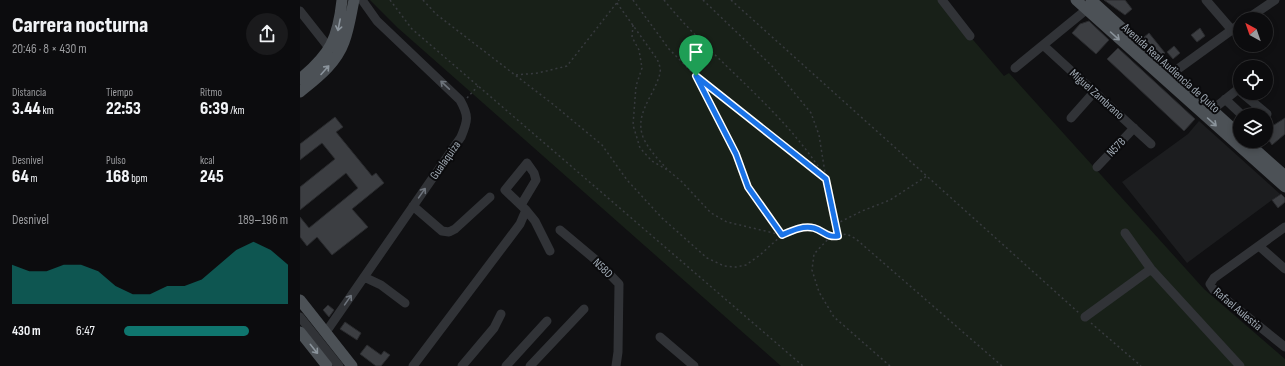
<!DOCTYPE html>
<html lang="es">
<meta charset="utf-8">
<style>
:root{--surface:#0c0c0e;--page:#1a1a1c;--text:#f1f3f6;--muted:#9a9b9e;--line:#2c2c2e;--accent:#0f766e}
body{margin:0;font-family:"Sofia Sans Condensed",sans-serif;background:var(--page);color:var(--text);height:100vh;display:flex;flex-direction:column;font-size:15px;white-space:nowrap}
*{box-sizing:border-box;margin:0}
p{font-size:13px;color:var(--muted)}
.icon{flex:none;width:22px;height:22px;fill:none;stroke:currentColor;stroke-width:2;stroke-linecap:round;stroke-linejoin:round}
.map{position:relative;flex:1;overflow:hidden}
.drawer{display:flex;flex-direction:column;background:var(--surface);width:300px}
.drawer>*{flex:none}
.needle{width:26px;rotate:320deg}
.fabs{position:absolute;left:933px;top:12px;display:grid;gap:8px}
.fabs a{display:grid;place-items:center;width:40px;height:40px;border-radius:50%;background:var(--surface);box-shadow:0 2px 6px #0003,0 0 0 1px var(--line);font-size:20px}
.pin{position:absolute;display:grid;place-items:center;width:34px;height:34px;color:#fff;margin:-41px -17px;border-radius:50% 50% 50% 0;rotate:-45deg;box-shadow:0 0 4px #0007}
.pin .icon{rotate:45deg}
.round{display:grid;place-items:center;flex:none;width:42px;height:42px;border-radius:21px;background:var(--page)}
.head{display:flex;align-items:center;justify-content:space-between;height:68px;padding:0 12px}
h1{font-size:22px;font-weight:800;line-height:30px}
.metrics{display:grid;grid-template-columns:repeat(3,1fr);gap:6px;height:68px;padding:4px 12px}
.metrics div{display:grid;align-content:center}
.metrics b{font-size:17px;font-weight:800}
.metrics small{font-size:11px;font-weight:400}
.metrics p{font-size:11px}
.chart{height:112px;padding:8px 12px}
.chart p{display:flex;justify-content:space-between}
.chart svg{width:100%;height:72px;margin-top:4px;fill:var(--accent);opacity:.7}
ul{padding:0 12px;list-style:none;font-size:13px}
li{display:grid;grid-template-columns:64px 48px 1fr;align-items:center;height:30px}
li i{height:10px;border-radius:5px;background:var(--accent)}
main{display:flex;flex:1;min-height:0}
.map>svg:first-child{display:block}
.built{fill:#1c1d1f}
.green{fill:#182018}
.building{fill:#3c3e42;stroke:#2a2b2e}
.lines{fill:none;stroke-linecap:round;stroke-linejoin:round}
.path{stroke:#373a3e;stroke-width:1.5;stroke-dasharray:2 3;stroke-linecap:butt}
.minor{stroke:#313337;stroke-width:9}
.major{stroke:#4c5156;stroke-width:11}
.oneway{stroke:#8b949c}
.oneway2{stroke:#6e747c}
.route-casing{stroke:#fff;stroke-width:8}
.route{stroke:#1a73e8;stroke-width:5}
.labels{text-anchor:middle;stroke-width:4;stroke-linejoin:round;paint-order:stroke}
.street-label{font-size:12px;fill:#a0aab4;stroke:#0b0b0d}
</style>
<main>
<section class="drawer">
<div class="head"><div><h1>Carrera nocturna</h1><p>20:46 · 8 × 430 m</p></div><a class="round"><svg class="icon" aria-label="share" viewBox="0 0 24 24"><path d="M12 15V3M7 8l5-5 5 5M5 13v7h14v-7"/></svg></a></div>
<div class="metrics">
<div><p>Distancia</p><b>3.44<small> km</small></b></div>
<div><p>Tiempo</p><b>22:53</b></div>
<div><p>Ritmo</p><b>6:39<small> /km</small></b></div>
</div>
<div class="metrics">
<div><p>Desnivel</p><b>64<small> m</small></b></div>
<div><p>Pulso</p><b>168<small> bpm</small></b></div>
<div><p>kcal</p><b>245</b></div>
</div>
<div class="chart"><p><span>Desnivel</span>189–196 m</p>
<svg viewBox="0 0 160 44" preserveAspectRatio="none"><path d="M0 44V20L10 24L20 24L30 20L40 20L50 24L60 33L70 38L80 38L90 33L100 33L110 29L120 20L130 11L140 6L150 11L160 20V44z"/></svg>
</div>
<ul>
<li><b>430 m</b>6:47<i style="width:76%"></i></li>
</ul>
</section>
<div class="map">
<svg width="985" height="366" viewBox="0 0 985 366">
<rect width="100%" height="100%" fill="#101012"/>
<path class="built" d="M899,121L980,194L887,263L822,182L888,134Z"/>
<path class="green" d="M70,0H639L704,76L709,73L904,289L985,359V366H481L98,28Z"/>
<path class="building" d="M804,0H825L832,9L825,15Z
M789,21L809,40L796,54L772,33L780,24Z
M900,28L905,36L897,42L891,35Z
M849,33L865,53L862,55L843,38Z
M874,46L880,53L873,59L867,52Z
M818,48L895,119L884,131L807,59Z
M35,117L43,127L36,132L72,176L76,173L84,183L52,209L68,227L32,255L17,237L7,246L0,237V217L9,228L58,188L46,173L0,210V187L35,159L22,143L0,160V144Z
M985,118V134L972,145L966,136V130Z
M981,194L985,198V202L978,208L972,200Z
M28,305L34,310L29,317L23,310Z
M45,322L61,333L57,340L40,329Z
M67,345L81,355L84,351L90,355L81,366H76L60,354Z"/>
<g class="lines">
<path class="path" d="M90,0L112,29L503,366
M123,0L136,14L254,105L302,145L327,180L362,218L407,258L424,266L436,267L446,265L460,255L482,235L494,229L513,228L530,237
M333,0L369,49L396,76L525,179
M364,0C414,62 483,109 525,177
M403,0L473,67L511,113L519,135L526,179L538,235
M431,0L779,313
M317,3L357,59C359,63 361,69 360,73C355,95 334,113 343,137C348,149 358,159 367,169
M333,25L332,37L339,50L342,68L336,86L333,125L340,148L352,161L369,171L382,182L411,213L427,222L482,235
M216,75L238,73L267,66L319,0
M397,78L436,154L448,187L481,234
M167,98L178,86
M536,224L562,211L590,200L627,176
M791,323L841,366
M590,366L534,317L519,292L512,270L514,254L530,237L547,234L556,239L702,366"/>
<path class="minor" d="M642,0L670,36
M906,0L931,29
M0,11L30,49
M947,19L975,0
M743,45L851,144
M715,68L792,5
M871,74L940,24
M942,93L967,114
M925,99L942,115
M912,110L937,90L940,91
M771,118L795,91
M797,167L834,128
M221,205L236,180L234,173L227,163L205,190L226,210L235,221L250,251
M113,206L142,231L149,232L155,229L190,197
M985,227L914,278L910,284L914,290L985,347
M260,230L297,261L319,284L318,352L316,366
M825,233L851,269L940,366
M959,246L985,269
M64,277L81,285L105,303
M0,317L39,366
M785,317L851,269
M26,332L161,137C168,120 169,116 160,100L77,21L62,0
M360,337L394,366
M113,366L220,224L226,210
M162,366L194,328L201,314
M206,366L247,321
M230,366L284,309"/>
<path class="major" d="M776,0L985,187
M791,0L940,135
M0,79C30,54 38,39 42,0
M0,92C17,78 36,64 44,42C49,29 51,14 54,0
M946,141L985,176
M0,300L52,366
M0,332L27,366"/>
</g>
<defs><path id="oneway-shaft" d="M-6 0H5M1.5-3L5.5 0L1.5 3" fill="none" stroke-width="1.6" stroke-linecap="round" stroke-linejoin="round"/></defs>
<g class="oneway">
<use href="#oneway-shaft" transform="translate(39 25) rotate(101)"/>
<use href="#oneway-shaft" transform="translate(815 36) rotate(42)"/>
<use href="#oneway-shaft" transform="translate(25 70) rotate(-48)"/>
<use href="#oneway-shaft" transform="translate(912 122) rotate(42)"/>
<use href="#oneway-shaft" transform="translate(14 349) rotate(51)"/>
</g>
<g class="oneway2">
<use href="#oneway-shaft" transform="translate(145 85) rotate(-137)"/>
<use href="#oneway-shaft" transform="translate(122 193) rotate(-55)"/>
<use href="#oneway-shaft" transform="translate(48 300) rotate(-55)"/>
</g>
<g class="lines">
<g class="route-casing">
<path id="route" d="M396,76L526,179L538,236C527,238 524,231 514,228C503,225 491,231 482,235L448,187L436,154Z"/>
</g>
<use href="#route" class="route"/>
</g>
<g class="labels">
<g class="street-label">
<text transform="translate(871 68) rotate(42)" y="4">Avenida Real Audiencia de Quito</text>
<text transform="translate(797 94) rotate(42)" y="4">Miguel Zambrano</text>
<text transform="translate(816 147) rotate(-46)" y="4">N57B</text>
<text transform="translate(145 160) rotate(-55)" y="4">Gualaquiza</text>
<text transform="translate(303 268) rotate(44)" y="4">N58D</text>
<text transform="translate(938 309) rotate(40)" y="4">Rafael Aulestia</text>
</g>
</g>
</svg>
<div class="fabs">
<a><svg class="needle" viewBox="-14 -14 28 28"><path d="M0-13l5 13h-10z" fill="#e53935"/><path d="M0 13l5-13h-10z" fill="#9a9b9e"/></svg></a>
<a><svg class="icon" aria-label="locate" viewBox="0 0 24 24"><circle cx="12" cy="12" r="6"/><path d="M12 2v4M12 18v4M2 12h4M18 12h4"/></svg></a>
<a><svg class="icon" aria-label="layers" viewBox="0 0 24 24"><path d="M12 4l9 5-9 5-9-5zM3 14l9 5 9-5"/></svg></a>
</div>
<div class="pin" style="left:396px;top:76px;background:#1e9e55"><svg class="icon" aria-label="arrive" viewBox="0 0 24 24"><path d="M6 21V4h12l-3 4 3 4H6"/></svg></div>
</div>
</main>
